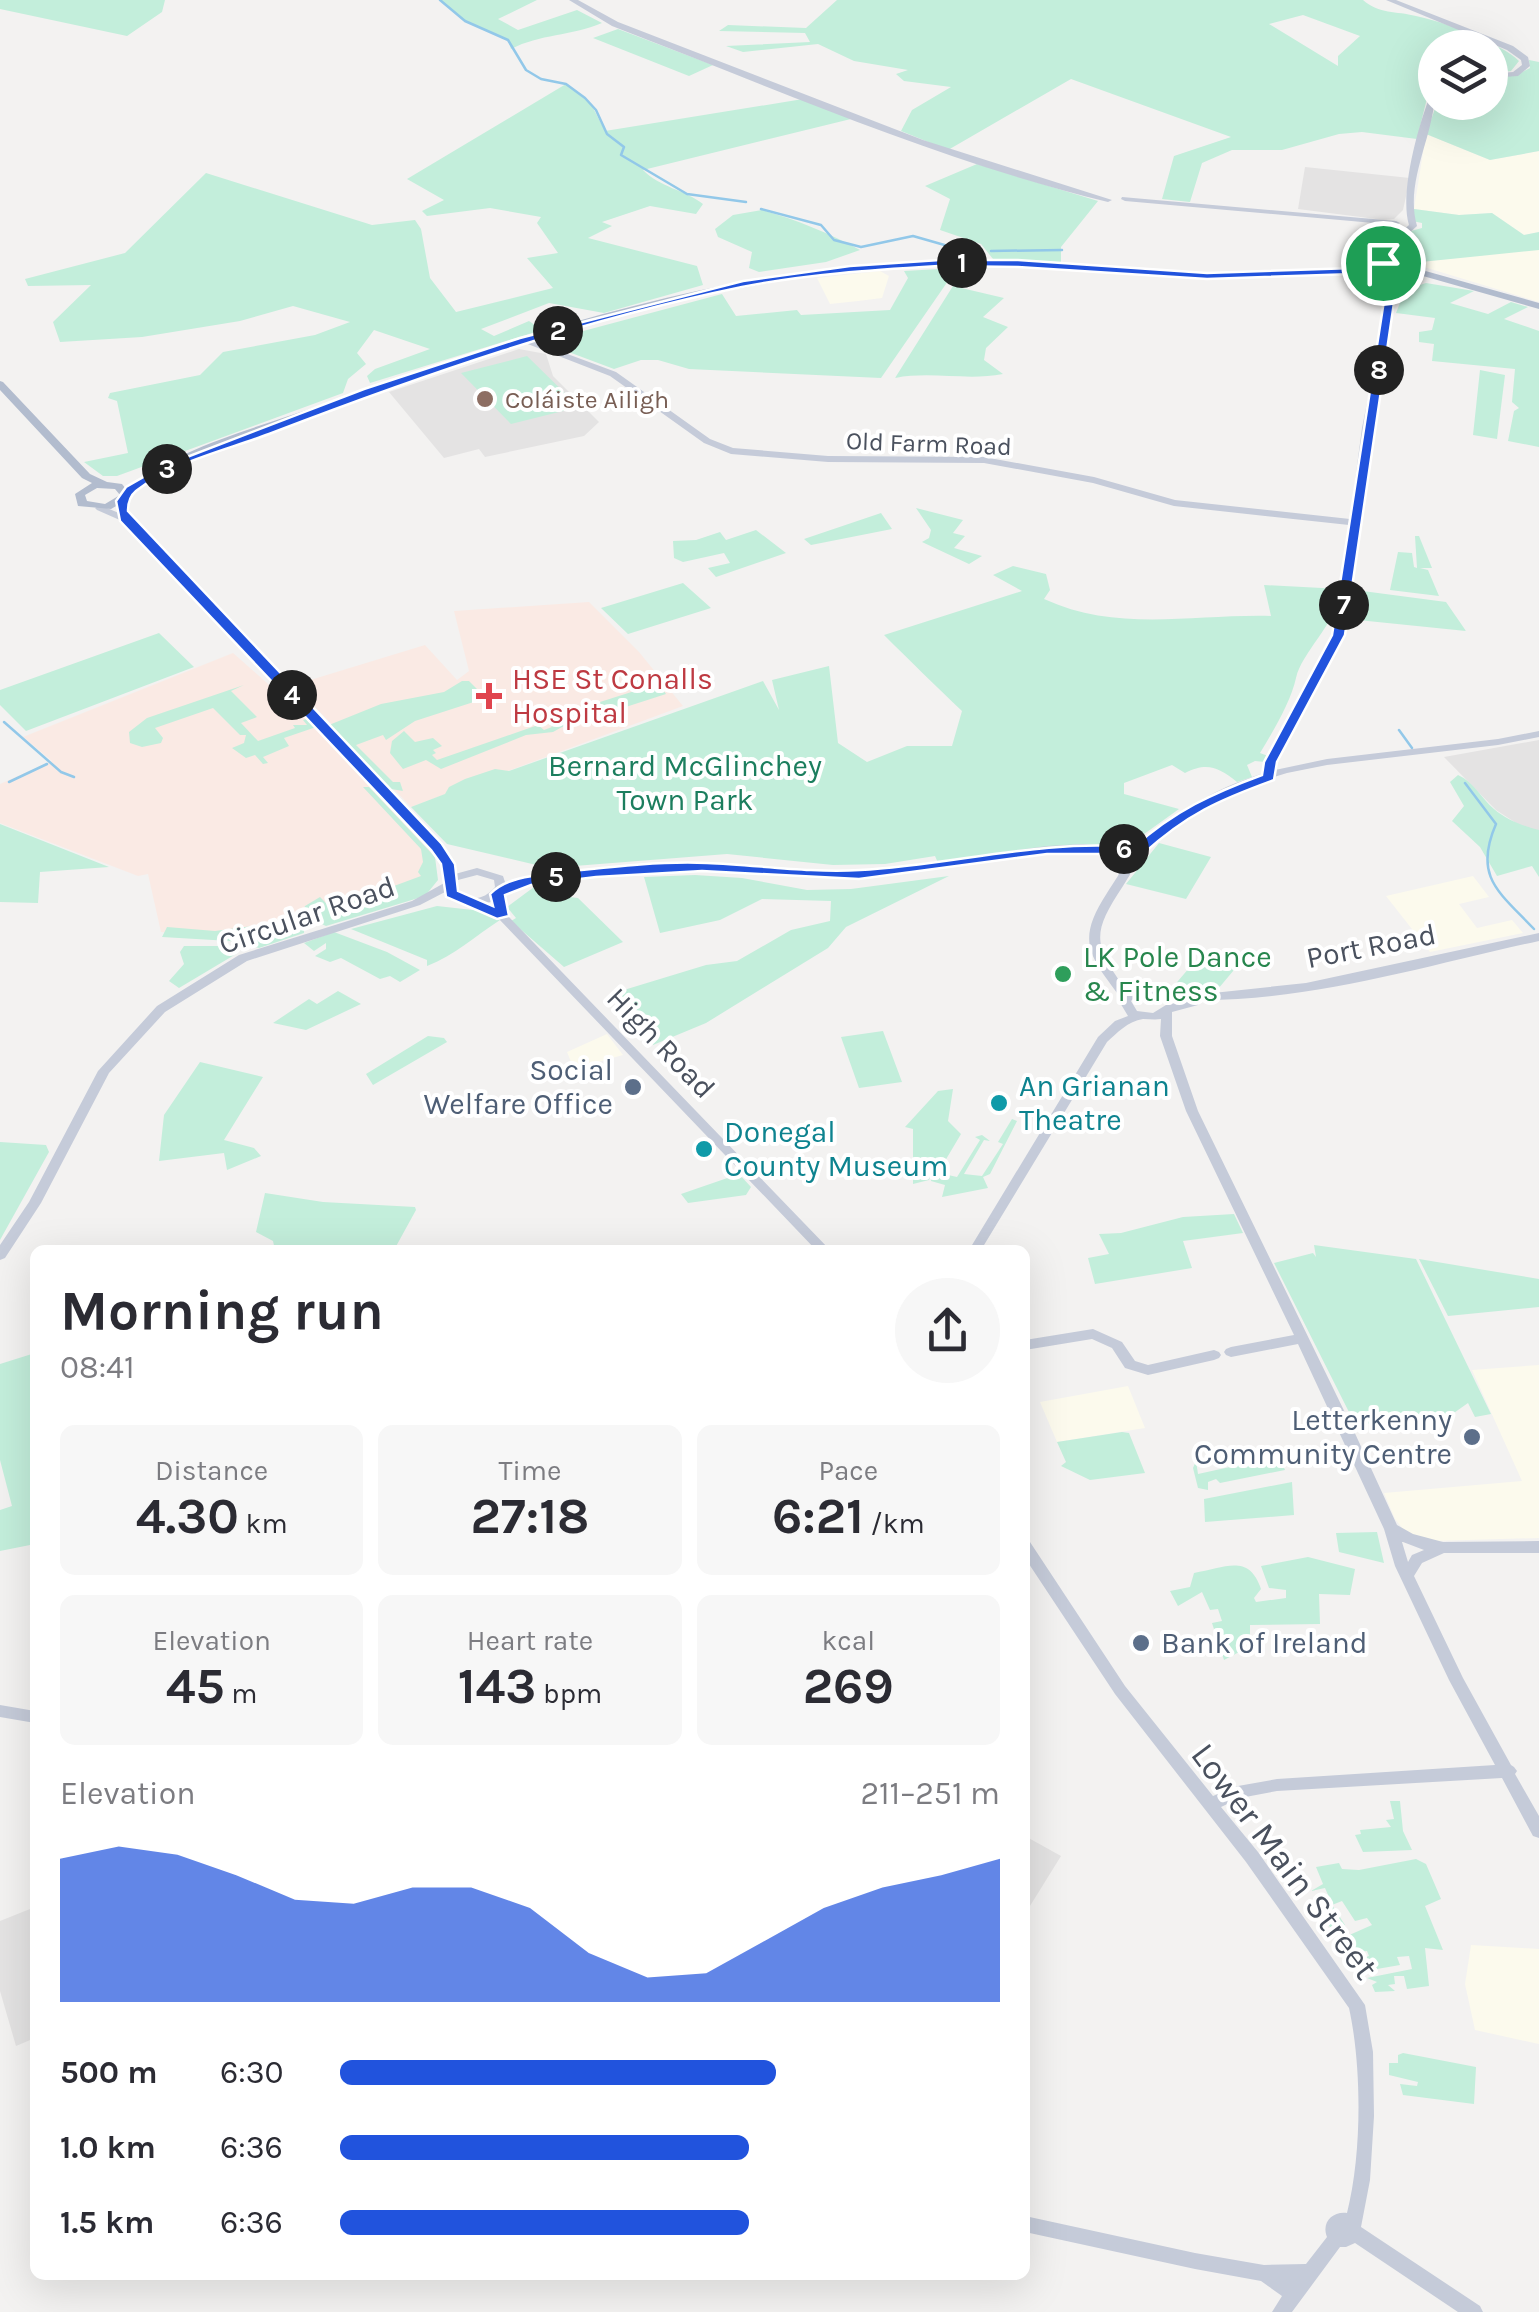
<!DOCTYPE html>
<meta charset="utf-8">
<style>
:root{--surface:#fff;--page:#f7f7f7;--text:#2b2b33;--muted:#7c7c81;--accent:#2153dd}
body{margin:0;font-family:Karla,sans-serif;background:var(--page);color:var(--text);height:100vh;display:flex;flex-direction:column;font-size:38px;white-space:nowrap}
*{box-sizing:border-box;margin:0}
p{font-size:32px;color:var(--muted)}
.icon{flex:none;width:55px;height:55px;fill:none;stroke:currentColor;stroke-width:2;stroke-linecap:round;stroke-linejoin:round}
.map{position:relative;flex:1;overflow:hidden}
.drawer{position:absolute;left:30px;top:1245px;width:1000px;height:1035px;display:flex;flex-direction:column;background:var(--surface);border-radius:15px;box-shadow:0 10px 40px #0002}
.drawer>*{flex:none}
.controls{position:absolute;left:1418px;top:30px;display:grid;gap:20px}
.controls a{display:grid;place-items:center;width:90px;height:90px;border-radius:50%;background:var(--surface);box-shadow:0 10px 40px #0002;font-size:50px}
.pin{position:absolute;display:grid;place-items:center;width:85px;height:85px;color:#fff;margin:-42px;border:5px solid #fff;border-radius:50%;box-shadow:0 2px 10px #0007}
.km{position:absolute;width:50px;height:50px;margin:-25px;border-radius:50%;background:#222;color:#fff;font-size:28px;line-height:50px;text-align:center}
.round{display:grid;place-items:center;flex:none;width:105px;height:105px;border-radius:52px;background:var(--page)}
.summary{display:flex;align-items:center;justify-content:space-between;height:170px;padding:0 30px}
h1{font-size:55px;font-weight:700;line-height:75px}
.figures{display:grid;grid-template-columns:repeat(3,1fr);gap:15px;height:170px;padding:10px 30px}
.figures div{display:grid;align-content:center;border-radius:15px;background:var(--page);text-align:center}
.figures b{font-size:50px;font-weight:700}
.figures small{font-size:28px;font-weight:400}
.figures p{font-size:28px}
.chart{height:280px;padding:20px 30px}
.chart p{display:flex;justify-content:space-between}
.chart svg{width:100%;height:180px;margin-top:10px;fill:var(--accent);opacity:.7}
ul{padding:0 30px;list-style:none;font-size:32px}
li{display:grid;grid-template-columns:160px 120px 1fr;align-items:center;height:75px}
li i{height:25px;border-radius:12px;background:var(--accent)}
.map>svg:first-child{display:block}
.commercial{fill:#fcfaed}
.education{fill:#e4e3e3}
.medical{fill:#faeae4}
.green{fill:#c3eedb;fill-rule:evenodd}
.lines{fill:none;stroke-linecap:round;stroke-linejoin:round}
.stream{stroke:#92c8e9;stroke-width:2.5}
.secondary{fill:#c5cbd9;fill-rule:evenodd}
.primary{fill:#b2bcce;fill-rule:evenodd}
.route{fill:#2153dd;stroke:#fff;stroke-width:2.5;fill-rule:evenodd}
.education-dot{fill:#8d6e63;stroke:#fff;stroke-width:4}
.health-dot{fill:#e0444e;stroke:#fff;stroke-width:4}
.leisure-dot{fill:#2e9e5b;stroke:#fff;stroke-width:4}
.service-dot{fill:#5c6f8a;stroke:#fff;stroke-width:4}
.culture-dot{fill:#0f9aa8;stroke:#fff;stroke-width:4}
.labels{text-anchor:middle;stroke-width:8;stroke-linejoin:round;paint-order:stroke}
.far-education-label{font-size:25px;fill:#785e54;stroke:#fff;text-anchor:start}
.far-street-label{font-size:25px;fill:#4a515e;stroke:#fff}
.health-label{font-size:30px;fill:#be3a42;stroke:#fff;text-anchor:start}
.park-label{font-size:30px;fill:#1c7e5e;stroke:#fff}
.street-label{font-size:30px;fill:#4a515e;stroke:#fff}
.leisure-label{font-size:30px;fill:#27864d;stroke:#fff;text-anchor:start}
.service-label{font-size:30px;fill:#4e5e75;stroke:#fff;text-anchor:end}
.culture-label{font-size:30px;fill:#0d838f;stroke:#fff;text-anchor:start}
.near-street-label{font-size:35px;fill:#4a515e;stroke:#fff}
</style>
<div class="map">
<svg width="1539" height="2312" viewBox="0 0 1539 2312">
<rect width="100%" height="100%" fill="#f3f2f1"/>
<path class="commercial" d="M1426,134L1490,160L1539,151V232L1524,235L1492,213L1459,215L1414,209Z
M1536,249L1539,250V302L1411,263Z
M880,271L889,276L882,298L858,301L830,304L817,278Z
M1473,876L1489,897L1459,904L1477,928L1512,920L1523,933L1430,952L1386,896Z
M607,1034L623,1055L574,1069L567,1052Z
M1539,1365V1538L1434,1541L1407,1534L1395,1519L1384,1493L1522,1481L1472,1370Z
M1128,1386L1145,1428L1057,1442L1040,1402Z
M1471,1945L1539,1949V2044L1475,2030L1465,1984Z"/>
<path class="education" d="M1305,167L1410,178L1403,210L1394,219L1384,220L1298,209Z
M519,349L546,354L553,376L599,422L584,436L485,457L479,449L444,458L389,392Z
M1539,740V832H1530L1496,810L1444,757Z
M1025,1836L1061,1856L1025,1914Z
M35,1907V2038L16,2046L0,1991V1921Z"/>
<path class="medical" d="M589,602L639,652L683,706L411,807L294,685L425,645L457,680L469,671L454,611Z
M233,653L302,714L435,856L425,893L263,936L161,932L148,874L138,876L0,823V784L52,761L23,737Z"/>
<path class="green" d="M0,0H165L162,12L127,36L0,9Z
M440,0H537L498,19L518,30L577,10L602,23C571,36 540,34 511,49L508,40L465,21Z
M837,0H1363C1379,14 1396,11 1416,16C1442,21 1501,43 1519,61L1511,71L1490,74V48H1435V83L1428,94L1417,139L1362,132L1339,134L1282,150H1232L1202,163L1190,202L1162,199L1174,156L1231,137L1071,79L948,150L901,131L912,110L951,87L904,81L896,74L908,70L854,61L818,44L743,52L726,46L810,42L805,33L719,31L728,25L806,28ZM1303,15L1360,36L1338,56V66L1269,24Z
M618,29L713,65L689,76L593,38Z
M1529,60L1539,62V151L1490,160L1426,134L1437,103L1490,102V78L1516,75L1530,68Z
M566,84L591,104L605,131L803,99L855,118L643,170C659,187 685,190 703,204L696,214L650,206L602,222L612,226L588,238L697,266L703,285L604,313L549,303L481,329L494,336L529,321L542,330L370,383L367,376L375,369L430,349L374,330L357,353L366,364L348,379L343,393L117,476H103L84,462L128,453L117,401L108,398L110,393L200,375L223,352L315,335L350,322L293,306L240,321L142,337L60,342L53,322L91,285L28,286L25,279L125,253L206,173L372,225L415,220L421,229L430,278L456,312L553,288L527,258L558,253L537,223L541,217L490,208L427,216L422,211L444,200L407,179Z
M977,164L1098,201L1061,247V263L993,259L981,244L940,230L950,199L925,186Z
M1414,209L1459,215L1492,213L1524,235L1539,232V250L1411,263L1407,260L1411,231L1422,228V223L1412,221Z
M762,210C797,220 829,233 860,250L826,262L759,272L749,268L752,252L718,237L715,229L733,215Z
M957,268L881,378L689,369L658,360H641L614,369L542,342L722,294L736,316L797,310L801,315L890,310L908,278L904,271Z
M1426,283L1474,291L1450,303L1488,314L1511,302L1528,307L1504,319L1539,331V447L1508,441L1514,411L1519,408L1512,402L1515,369L1432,361L1434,344L1419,342V332L1432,330L1435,318L1396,313L1405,290Z
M953,286L1004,298L983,317L1008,327L986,348L984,360L1003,374C967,381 931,371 895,378Z
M527,356L579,407L511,424L461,373Z
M1480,370L1505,375L1497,439L1473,435Z
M916,508L963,520L953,533L965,536L954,548L982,556L969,564L922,542L929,538L931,530Z
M881,513L892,529L811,545L804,539Z
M756,530L786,553L716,577L708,568L730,563L724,553L683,562L674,558L673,541L696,540L720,532L726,540Z
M1415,536H1419L1432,568H1420L1428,570L1439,596L1390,590L1398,552L1412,553L1414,567L1417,568Z
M1013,566L1046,574L1050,590L1044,599C1118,633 1192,614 1271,616L1264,585L1341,589L1337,592L1340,594C1334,626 1302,652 1296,678C1291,701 1275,728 1260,753L1268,756L1265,762L1255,761L1247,765L1252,777L1237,782C1218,767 1207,762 1185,773L1172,765L1124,783V794L1179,809L1140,837L1135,849L1083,847L939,865L935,856L885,864L833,865L727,854L549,868L447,844L411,807L445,794L449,787L465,779L495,769L509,771L763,681L779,710L772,680L829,666L838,743L867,762L907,746H952L962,711C935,685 911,662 884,635L1022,591L993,575Z
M683,583L711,608L628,634L601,608Z
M1355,590L1446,602L1466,631L1348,619Z
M159,633L194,667L26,731L0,705V690Z
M652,675L666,694L601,715H584L553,732L526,735L441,769L426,760L403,769L390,753L392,741L404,731L415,742L433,738L442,746L433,750L436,753L432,755L437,760L538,725L544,730L552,727L548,722L580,713L578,709L644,688L636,680Z
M462,681H469L486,698L415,721L386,740L383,735L356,745L393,782H400L403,791L391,789L329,725L381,704L444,692Z
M244,685L231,691L257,717L241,723L258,741L295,728L293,725H307L303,720L313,717L322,725L284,738L289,746L263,757L268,763L263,764L255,755L246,758L232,748L244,743L246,735H240L213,708L155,728L163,738L161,743L142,747L130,743L129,732L147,718Z
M1458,775C1474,782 1481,798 1494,809C1507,820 1523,826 1539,830V877L1532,866L1497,876L1480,847L1452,821L1464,806L1450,782Z
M363,787H369L435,857L438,880L425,896L326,926L302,915L305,906L320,897L332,909L421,876L418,872L423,862L421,849Z
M0,824L109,867L40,872L38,903L0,902Z
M1159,843L1211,857L1186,899L1126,884Z
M695,875L742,878L807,890L851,889L949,876L846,927L828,948L706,1023L653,1045L643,1024L614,993L706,965L737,961L791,930L830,921L831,901L762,899L720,920L660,933L644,877Z
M580,880L558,886L561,896L578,898L623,942L564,967L511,921L516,918L507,907L534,887Z
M437,906L482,911L500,920C475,936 454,956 427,966V960L351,929Z
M289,921L304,929V933L259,948L230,941L162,937L167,927L215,931Z
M334,932L387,952L420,970L400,982L390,976L380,979L341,958L330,962L315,956L326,949V943L314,951L304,943Z
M184,946H227L236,954L179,988L169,981L184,964L180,952Z
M1265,953L1244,958L1218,989L1189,993L1172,988L1196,960L1226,968L1229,963L1236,965L1242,957Z
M338,991L361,1004L306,1030L273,1023L309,999L317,1004Z
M883,1031L902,1082L859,1088L841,1037Z
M428,1036L444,1038L447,1042L373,1085L366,1074Z
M200,1062L263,1077L224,1140L254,1148L261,1156L227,1170L224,1153L159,1161L164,1115Z
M953,1089L948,1121L961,1134L945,1161L948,1175L957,1177L980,1140L975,1137L982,1135L990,1141L984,1140L964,1174L982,1176L1003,1144L998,1142L1012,1119L1017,1121L990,1174L983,1177L988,1188L942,1197L945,1185L931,1181L932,1171L929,1180L913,1184V1129L905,1127L938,1091Z
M0,1142L46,1145L49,1152L0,1240Z
M739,1174L751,1187L746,1195L688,1203L681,1194Z
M265,1193L323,1202L415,1207L416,1210L394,1250H275L273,1241L256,1232Z
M1234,1214L1243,1233L1183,1241L1192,1268L1095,1284L1088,1258L1109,1254L1099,1234L1121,1233L1183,1217Z
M1314,1245L1416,1259L1491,1414L1475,1417L1468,1403L1451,1415L1431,1422L1355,1424L1274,1263L1313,1253L1316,1257Z
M1419,1259L1539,1279V1307L1448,1316Z
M35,1353V1544L0,1551V1510L12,1506L0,1460V1364Z
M1122,1432L1129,1433L1145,1473L1090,1480L1061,1466L1066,1462L1057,1442Z
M1284,1455L1289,1458L1282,1463L1285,1470L1220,1483L1216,1479L1208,1482V1490L1198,1488L1193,1468L1196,1461L1198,1474Z
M1292,1482L1294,1515L1205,1522L1204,1499Z
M1377,1532L1384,1563L1339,1552L1336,1533Z
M1308,1557L1355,1569L1350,1595L1319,1594L1320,1624L1250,1625V1644H1240L1241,1651L1224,1660L1212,1623L1222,1621L1218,1609L1210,1610L1202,1592L1178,1606L1170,1591L1190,1587L1194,1573C1225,1568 1249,1553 1261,1589L1254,1598L1256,1602L1286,1598V1590L1269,1588L1261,1566Z
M1390,1801H1400L1403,1831L1412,1850L1363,1852L1355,1835L1361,1834L1360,1830L1391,1827L1386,1820L1394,1819Z
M1416,1859L1426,1864L1441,1899L1425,1906L1443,1950L1425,1948L1429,1986L1407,1989L1404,1976H1394L1395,1984L1388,1985L1395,1991L1375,1992L1372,1985L1377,1982L1367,1978L1412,1969L1409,1956L1397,1957L1400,1965L1377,1969L1356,1960L1369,1956L1367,1951L1348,1954L1346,1951L1350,1947L1344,1948L1338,1940L1372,1925L1367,1918L1355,1921L1342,1901L1332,1905L1345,1925L1332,1930L1318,1909L1332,1904L1325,1888L1311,1891L1323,1884L1316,1867L1339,1863L1342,1869L1359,1870Z
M1403,2053L1476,2067L1474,2104L1403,2095L1400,2084L1417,2086L1418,2082L1389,2075V2063H1398V2055Z"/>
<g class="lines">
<path class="stream" d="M440,0L465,21L508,40L526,70L541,79L566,84L585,98L596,110L607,134L624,147L621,155L687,194L746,202
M761,209L821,225L834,240L861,247L913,236L962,250
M991,251L1062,250
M4,722L61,772L74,777
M1399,730L1412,748
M9,782L47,764
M1465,783L1496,824C1473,877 1499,892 1534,929"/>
<path class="secondary" d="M569,0H578L618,22L923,140L1112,200L1108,202C939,161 774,88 612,26Z
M1386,0H1396L1513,46L1528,57L1530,66L1518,76L1490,78V74L1513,72L1522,65L1521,60L1507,50Z
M1432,91H1435C1435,135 1404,181 1417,226L1407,235L1399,258L1386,265H1380V261L1392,255L1399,234L1409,225C1399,193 1419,122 1432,91Z
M1122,197L1396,221L1400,223L1396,225L1125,201L1121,199Z
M1379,282H1385L1394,294L1395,304L1372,428L1359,521L1362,523L1359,525L1344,635L1277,758L1275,770L1327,759L1498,739L1539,731V737L1498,745L1327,765L1287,773L1248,785L1210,802L1137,854L1133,853L1131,851L1133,849C1179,812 1207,791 1264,773L1267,758L1334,635L1349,525L1174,506L1093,483L984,463L828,462L731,454L704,443L610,376L520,341L527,339L616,372L710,439L733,448L828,456L984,457L1094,477L1175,500L1350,519L1362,428L1387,304L1386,294L1378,284Z
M100,505L128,517L441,845L454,864L455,874L477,868L503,876L506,885L529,878L646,866L702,864L859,872L1047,846L1083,844L1122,848L1128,851L1122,854L1083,850L1047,852L859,878L702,870L646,872L530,884L502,894L495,900L485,904L506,914L830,1250H816L498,918L469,905L454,901L448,897L445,892L420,905L247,961L165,1012L109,1073L41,1203L5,1258L0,1260V1245L29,1202L98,1071L157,1006L239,955L412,901L446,882L442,864L433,849L122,521L97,510L95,508ZM477,875L494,880L495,887C484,900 472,901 457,893L455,887L458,880Z
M1130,855L1136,858C1134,870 1129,876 1123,886C1091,934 1093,945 1127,991L1146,985L1169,992L1213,993L1306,983L1539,933V941C1428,965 1313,1001 1199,1000L1198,1005L1172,1012V1036L1198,1111L1353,1429L1397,1525L1413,1534L1443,1542L1539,1541V1553H1444L1422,1563L1414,1576L1463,1678L1511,1765L1514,1767L1517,1771L1515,1774L1539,1816V1838L1533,1836L1502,1778L1277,1791L1240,1798L1221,1807L1258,1852L1365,2005L1373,2052L1374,2116L1370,2180L1361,2227L1480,2306L1483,2312H1458L1355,2243L1346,2247H1340L1292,2312H1272L1282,2296L1261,2281L1195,2269L1025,2232V2216L1195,2253L1264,2265L1306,2264L1327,2237C1321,2222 1333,2211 1347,2213C1362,2154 1362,2067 1349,2008L1246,1862L1115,1694L1025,1558V1540L1030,1542L1125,1686L1213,1796L1238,1786L1277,1779L1495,1765L1449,1680L1395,1566L1384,1529L1298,1344L1231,1357L1226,1355L1224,1352L1226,1349L1231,1347L1294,1335L1186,1111L1160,1036L1161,1019C1155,1020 1149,1019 1143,1019C1128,1021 1117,1033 1107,1042L981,1250H969L1098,1037L1115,1021L1128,1016L1119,1001L1121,998C1090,956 1075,942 1107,893C1114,881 1123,872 1124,858ZM1146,992L1154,994L1169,1003L1174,1000H1188L1166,1005L1153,1013L1137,1011L1131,1001L1138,994ZM1402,1542H1403L1424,1550L1412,1555L1408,1562Z
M1093,1329L1122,1342L1135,1361L1148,1365L1214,1350L1219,1352L1221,1355L1219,1358L1214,1360L1148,1375L1125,1368L1112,1348L1092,1339L1025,1350V1340Z
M0,1705L35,1711V1723L0,1717Z"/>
<path class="primary" d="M942,260L1008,261L1217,273L1347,269L1390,261L1539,303V309L1416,274L1413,282L1382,287L1361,278L1359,273L1206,279L1008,267L942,266L863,270L784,280L706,295L631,312L479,357L254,436L194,459L144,484L130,498L111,509L78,506L75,494L92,483L82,478L0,390V381L3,382L90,474L107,482L122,484L126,489C176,448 260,427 321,405C472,352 624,300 783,275C835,267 889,263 942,260ZM1389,267L1407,275L1406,278L1383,281L1369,275V272ZM97,488L115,489L120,495L105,504L87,501L85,495Z"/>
</g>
<path class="route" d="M940,260H1018L1207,273L1354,268L1383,260L1411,266L1417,277L1395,296L1345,635L1277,762L1274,780C1219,800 1187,814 1143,854H1047L859,879L702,871L596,877L531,885L505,895L509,916L497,919L446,897L441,864L431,850L120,521L116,501L126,487L161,467L364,389L520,338L743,281L850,266ZM940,266L1018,267L1207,279L1355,274L1384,267L1403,271L1406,277L1385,294L1332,635L1264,762L1262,775C1213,793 1174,811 1134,847C1039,839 954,865 860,870C810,873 758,865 707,863C659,861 609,867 562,872C539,875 507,876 490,894L493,906L458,891L455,864L442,844L128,511C128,502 130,496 136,491C172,462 227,450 269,434C423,375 581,320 742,287C807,274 874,270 940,266Z"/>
<circle class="education-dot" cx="485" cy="399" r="10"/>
<path class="health-dot" d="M484 681h10v10h10v10h-10v10h-10v-10h-10v-10h10z"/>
<circle class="leisure-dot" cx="1063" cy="974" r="10"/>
<g class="service-dot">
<circle cx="633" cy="1087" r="10"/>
<circle cx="1472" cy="1437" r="10"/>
<circle cx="1141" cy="1643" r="10"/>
</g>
<g class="culture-dot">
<circle cx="999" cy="1103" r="10"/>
<circle cx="704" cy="1149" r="10"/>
</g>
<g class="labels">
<g class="far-education-label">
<text x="505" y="408">Coláiste Ailigh</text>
</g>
<g class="far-street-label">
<text transform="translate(929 443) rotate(2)" y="9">Old Farm Road</text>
</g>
<g class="health-label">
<text x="512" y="689">HSE St Conalls<tspan x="512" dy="34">Hospital</tspan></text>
</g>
<g class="park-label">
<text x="685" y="776">Bernard McGlinchey<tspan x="685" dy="34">Town Park</tspan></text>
</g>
<g class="street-label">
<text transform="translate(307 915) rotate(-19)" y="10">Circular Road</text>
<text transform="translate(1371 946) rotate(-11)" y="10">Port Road</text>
<text transform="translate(661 1043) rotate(46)" y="10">High Road</text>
</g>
<g class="leisure-label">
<text x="1083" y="967">LK Pole Dance<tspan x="1083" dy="34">&amp; Fitness</tspan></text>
</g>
<g class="service-label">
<text x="613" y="1080">Social<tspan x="613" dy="34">Welfare Office</tspan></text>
<text x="1452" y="1430">Letterkenny<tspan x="1452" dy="34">Community Centre</tspan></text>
<text x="1161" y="1653" text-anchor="start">Bank of Ireland</text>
</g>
<g class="culture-label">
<text x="1019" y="1096">An Grianan<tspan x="1019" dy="34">Theatre</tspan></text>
<text x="724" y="1142">Donegal<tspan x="724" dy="34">County Museum</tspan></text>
</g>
<g class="near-street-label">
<text transform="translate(1285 1861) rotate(53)" y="12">Lower Main Street</text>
</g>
</g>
</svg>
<div class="controls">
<a><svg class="icon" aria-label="layers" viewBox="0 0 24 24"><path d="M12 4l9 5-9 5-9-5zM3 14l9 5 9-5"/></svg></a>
</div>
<div class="pin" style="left:1383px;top:263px;background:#1e9e55"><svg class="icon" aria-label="arrive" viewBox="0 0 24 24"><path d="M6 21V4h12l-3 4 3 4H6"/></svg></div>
<b class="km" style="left:962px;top:263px">1</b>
<b class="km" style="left:558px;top:331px">2</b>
<b class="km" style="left:167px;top:469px">3</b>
<b class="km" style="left:292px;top:695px">4</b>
<b class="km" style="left:556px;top:877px">5</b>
<b class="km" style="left:1124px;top:849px">6</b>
<b class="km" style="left:1344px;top:605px">7</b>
<b class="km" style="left:1379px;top:370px">8</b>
<section class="drawer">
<div class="summary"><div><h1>Morning run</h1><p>08:41</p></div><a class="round"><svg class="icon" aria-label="share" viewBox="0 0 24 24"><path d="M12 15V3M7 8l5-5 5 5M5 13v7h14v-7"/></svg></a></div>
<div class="figures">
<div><p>Distance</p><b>4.30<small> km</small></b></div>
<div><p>Time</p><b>27:18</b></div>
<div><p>Pace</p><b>6:21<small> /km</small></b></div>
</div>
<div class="figures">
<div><p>Elevation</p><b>45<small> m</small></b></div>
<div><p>Heart rate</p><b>143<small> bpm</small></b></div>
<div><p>kcal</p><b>269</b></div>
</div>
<div class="chart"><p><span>Elevation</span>211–251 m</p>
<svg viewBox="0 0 160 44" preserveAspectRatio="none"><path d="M0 44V9L10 6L20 8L30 13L40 19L50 20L60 16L70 16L80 21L90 32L100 38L110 37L120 29L130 21L140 16L150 13L160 9V44z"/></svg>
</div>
<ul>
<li><b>500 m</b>6:30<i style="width:66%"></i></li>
<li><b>1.0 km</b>6:36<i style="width:62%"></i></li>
<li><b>1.5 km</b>6:36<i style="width:62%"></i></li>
</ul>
</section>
</div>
